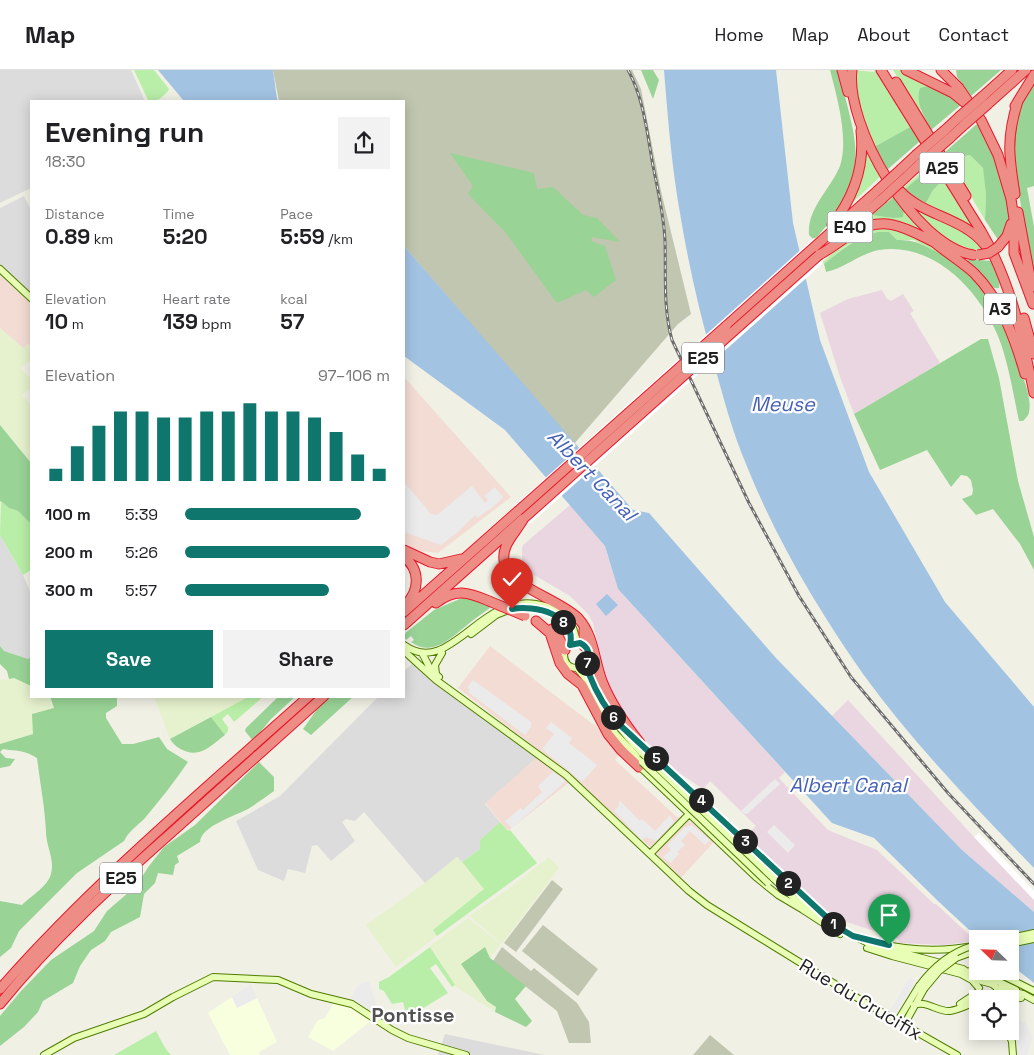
<!DOCTYPE html>
<meta charset="utf-8">
<style>
:root{--surface:#fff;--page:#f2f2f2;--text:#202124;--muted:#757577;--line:#e0e0e0;--accent:#0f766e}
body{margin:0;font-family:"Space Grotesk",sans-serif;background:var(--page);color:var(--text);height:100vh;display:flex;flex-direction:column;font-size:19px;white-space:nowrap}
*{box-sizing:border-box;margin:0}
p{font-size:16px;color:var(--muted)}
.icon{flex:none;width:28px;height:28px;fill:none;stroke:currentColor;stroke-width:2;stroke-linecap:round;stroke-linejoin:round}
.map{position:relative;flex:1;overflow:hidden}
.details{position:absolute;left:30px;top:30px;width:375px;height:598px;display:flex;flex-direction:column;background:var(--surface);border-radius:0px;box-shadow:0 2px 12px #0003}
.details>*{flex:none}
.needle{width:32px;rotate:293deg}
.buttons{position:absolute;left:969px;top:860px;display:grid;gap:10px}
.buttons a{display:grid;place-items:center;width:50px;height:50px;border-radius:0px;background:var(--surface);box-shadow:0 2px 12px #0003;font-size:25px}
.pin{position:absolute;display:grid;place-items:center;width:42px;height:42px;color:#fff;margin:-51px -21px;border-radius:50% 50% 50% 0;rotate:-45deg;box-shadow:0 0 5px #0007}
.pin .icon{rotate:45deg}
.km{position:absolute;width:25px;height:25px;margin:-12px;border-radius:50%;background:#222;color:#fff;font-size:14px;line-height:25px;text-align:center}
.round{display:grid;place-items:center;flex:none;width:52px;height:52px;border-radius:0px;background:var(--page)}
.summary{display:flex;align-items:center;justify-content:space-between;height:85px;padding:0 15px}
h1{font-size:28px;font-weight:600;line-height:38px}
.stats{display:grid;grid-template-columns:repeat(3,1fr);gap:8px;height:85px;padding:5px 15px}
.stats div{display:grid;align-content:center}
.stats b{font-size:21px;font-weight:600}
.stats small{font-size:14px;font-weight:400}
.stats p{font-size:14px}
.chart{height:140px;padding:10px 15px}
.chart p{display:flex;justify-content:space-between}
.chart svg{width:100%;height:90px;margin-top:5px;stroke:var(--accent);stroke-width:6}
.primary-button{display:flex;gap:10px;margin-top:auto;padding:10px 15px}
.primary-button a{flex:1;height:58px;border-radius:0px;background:var(--accent);color:#fff;font-size:20px;font-weight:600;line-height:58px;text-align:center}
.primary-button a+a{background:var(--page);color:var(--text)}
ul{padding:0 15px;list-style:none;font-size:16px}
li{display:grid;grid-template-columns:80px 60px 1fr;align-items:center;height:38px}
li i{height:12px;border-radius:6px;background:var(--accent)}
header{display:flex;align-items:center;gap:30px;box-sizing:border-box;height:70px;padding:0 25px;background:var(--surface);border-bottom:1px solid var(--line)}
header strong{font-size:24px}
nav{display:flex;gap:28px;margin-inline-start:auto;font-size:18px}
.map>svg:first-child{display:block}
.residential{fill:#dddcdc}
.commercial{fill:#f3dcd3}
.industrial{fill:#ead6e1}
.education{fill:#f7ffdf}
.construction{fill:#c0c6af}
.farmland{fill:#e6f1ce}
.grass{fill:#b8eea7}
.forest{fill:#99d396}
.parking{fill:#ebebeb}
.water{fill:#a2c3e2}
.pier{fill:#fff}
.lines{fill:none;stroke-linecap:round;stroke-linejoin:round}
.secondary-casing{stroke:#4f7c00;stroke-width:8}
.highway-casing{stroke:#e9172a;stroke-width:11}
.secondary{stroke:#e8feb5;stroke-width:6}
.highway{stroke:#ee8d86;stroke-width:9}
.rail-casing{stroke:#6d6d6d;stroke-width:3}
.rail{stroke:#fff;stroke-width:1;stroke-dasharray:4;stroke-linecap:butt}
.secondary-bridge-casing{stroke:#4f7c00;stroke-width:8;stroke-linecap:butt}
.highway-bridge-casing{stroke:#e9172a;stroke-width:11;stroke-linecap:butt}
.secondary-bridge{stroke:#e8feb5;stroke-width:6}
.highway-bridge{stroke:#ee8d86;stroke-width:9}
.route-casing{stroke:#fff;stroke-width:10}
.route{stroke:#0f766e;stroke-width:6}
.labels{text-anchor:middle;stroke-width:4.5;stroke-linejoin:round;paint-order:stroke}
.shield{fill:#fff;stroke:#626262;stroke-width:1}
.shield-label{font-size:18px;font-weight:bold;fill:#1f1f1f}
.street-label{font-size:19px;fill:#1f1f1f;stroke:#fff}
.water-label{font-size:20px;font-style:italic;fill:#4360b7;stroke:#fff}
.neighbourhood-label{font-size:20px;font-weight:bold;fill:#525252;stroke:#fff}
</style>
<header>
<strong>Map</strong>
<nav><a>Home</a><a>Map</a><a>About</a><a>Contact</a></nav>
</header>
<div class="map">
<svg width="1034" height="985" viewBox="0 0 1034 985">
<rect width="100%" height="100%" fill="#f1f0e5"/>
<path class="residential" d="M0,0H131L145,31H31V118L0,133Z
M24,126L31,140V224L0,196V138Z
M0,465L23,505L30,521L31,587L28,589L4,581L0,576Z
M413,593L524,679L540,685L485,734L500,752L480,770V779L462,792L457,787L425,813L364,742L355,751L346,749L342,752L355,771L331,791L317,775L312,776L305,803L288,799L284,811L258,800L236,751L280,726L379,626H404V601Z
M445,964L545,985H438Z"/>
<path class="commercial" d="M0,205L31,233V276L28,274L23,278L0,258Z
M404,307L511,427L438,483L404,479Z
M490,576L598,658L619,684L615,690L678,748L683,745L714,772L680,809L650,777L568,703L458,618Z
M540,685L572,710L508,761L485,733Z"/>
<path class="industrial" d="M882,220L887,229L891,231L903,224L914,241L910,243L940,293L854,344L840,307L820,243L848,229Z
M570,435L605,476L618,519L785,702L779,708L792,722L828,760L877,780L934,834H936L976,871L944,875L898,873L899,869L831,847L822,842L745,767L756,756L710,711L703,719L678,702L643,668L627,650L609,616L602,593L593,553L588,544L570,526L529,502L522,493V479L523,475Z
M848,630L974,767L1034,830V842L962,780L832,646Z"/>
<path class="education" d="M232,927L237,938L257,928L277,972L259,982L260,985H230L208,943Z
M334,933L351,937L372,950L333,981L308,967L318,950L325,948Z"/>
<path class="construction" d="M273,0H632L641,19L661,121L691,244L678,254L574,374L404,176V31H279Z
M552,810L563,819L516,882L504,873Z
M543,855L598,899L578,926L522,881Z
M502,877L531,901L534,898L577,933L589,952L591,973H569L557,941L493,891Z
M710,965L734,985H693Z"/>
<path class="farmland" d="M0,258L23,278L28,274L31,276V290L21,298L31,309V318L22,325L31,335V393L0,355Z
M14,608L31,616V626H50L54,638L33,664L0,674V610Z
M154,626H250L170,669Z
M457,787L485,819L433,860L437,866L396,897L366,855L425,813Z
M549,787L559,798L502,874L469,846L507,820Z
M468,848L501,874L490,888L485,877L487,931L496,937L495,942L456,917L430,876Z"/>
<path class="grass" d="M134,0H154L169,19L168,21C163,27 155,34 148,30Z
M855,0L873,2L876,0L910,57L874,77L857,25Z
M893,0H902L948,22L920,39L931,61Z
M865,74L882,105L852,133L853,128Z
M945,82L951,89L970,85L983,98L984,103L986,125L985,150Z
M933,92L935,94L905,120L926,133L933,120L944,109L977,163L924,135L901,120Z
M895,125L938,169L913,157L861,155Z
M915,135L960,156L985,178L974,180L955,174L933,159L923,149Z
M889,157L923,169L965,199L914,170H897L889,162C862,162 844,177 824,194L823,192L844,172L868,159Z
M1,431L9,438L18,441L31,454V500L23,505L0,465Z
M250,626H264L234,652L228,644L222,649L228,657V661L225,665L211,647Z
M500,752L508,761L510,760L537,793L437,866L433,860L484,819L462,792L480,779V770Z
M430,877L455,915L452,917L436,894L430,898L448,923L407,948L403,932L392,934L384,921L379,919V912L389,907Z
M156,961C160,968 165,980 171,985H114Z"/>
<path class="forest" d="M641,0H653L659,10L653,29Z
M830,0H838C857,75 873,103 817,167L813,169L809,165C807,138 830,120 840,96C849,69 837,27 830,0Z
M956,0H1001L971,26L957,7Z
M1034,9V116L1027,118L1034,157V218L1012,80L1016,45Z
M929,16L944,21L962,34L931,60C924,46 915,33 920,18Z
M978,53C991,77 1015,125 1009,153C1007,160 1003,165 999,171L985,150L986,125L983,98L970,85L965,86L957,92L951,89L945,82Z
M910,57L920,71L887,100L874,77Z
M450,83L534,103L537,119L553,117L583,145L597,148L620,172L592,167L591,171L605,176L616,210L594,227L586,220L557,233L505,162L468,124L473,116Z
M935,94L944,109L933,120L926,133L916,129L904,120Z
M894,127L904,137L903,147L894,148L872,145Z
M878,162H889L897,170C916,170 921,174 937,182C986,207 1002,248 1019,297C1024,310 1032,328 1029,342C1029,345 1025,349 1023,351H1019C1014,327 1010,303 1003,280C987,228 938,171 879,180C859,184 845,198 826,202L824,194C841,180 856,168 878,162Z
M967,189L991,191L1000,211L999,218C987,220 970,200 967,189Z
M981,269H988L999,308L1018,411L1034,467V500L1020,474L993,439L976,445L962,429L972,425L973,420L971,410L967,406L961,405L951,417L927,380L880,400L854,344Z
M0,355L31,393V454L18,441L9,438L1,431L0,432Z
M462,528H469L491,537C485,542 478,546 472,551C455,564 434,589 411,572L414,570L411,566L406,570L404,567V564L434,540Z
M0,576L4,581L28,589L31,587V616L14,608L9,609L7,601L0,594Z
M50,626H117V636L106,643V648L122,674H133L159,667L167,679L188,692C175,711 160,730 145,748C137,756 129,761 124,771L77,803L19,861L11,878L0,887V831L22,835C31,826 48,816 51,804C55,789 46,776 46,762C45,738 40,713 37,688C25,680 16,681 3,679L0,682L6,688L15,689L10,696L0,698V674L33,664L32,644L54,638Z
M279,626H296L271,649L253,671L245,661L246,658Z
M331,626H354L311,665L303,659L320,635Z
M211,647L225,665C218,670 210,678 202,681C190,686 176,679 170,669Z
M259,692L274,707V721C266,727 257,733 248,739C235,746 201,756 200,772L177,786L179,792L175,795L173,805L158,803L155,813L144,824L140,847L111,862L105,871L91,880L80,896L73,913L43,931L38,942L24,957L0,976V946L21,921L51,890L94,861L107,841L136,816L149,796L164,777L195,755Z
M485,877L490,888L526,916L515,929L532,951L526,957L495,942L496,937L487,931L461,894Z"/>
<path class="parking" d="M404,412L431,444L437,445L472,416L485,433L488,430L484,426L495,417L503,427L493,437L477,448L475,445L459,461L441,475L404,462Z
M473,610L531,652V657L525,665L468,622L470,619L467,618Z
M551,652L572,668L569,673L597,695L584,710L581,711L542,679L554,664L546,658Z
M553,702L566,711L512,758L505,751L521,738L523,740L542,722L538,716Z
M775,709L780,714L747,744H745L741,741Z
M620,731L640,751L642,749L655,761L670,745L674,752L656,771L646,767L642,770L614,741L619,736L618,734Z
M692,755L710,770L705,775L690,761L681,771L685,775L677,782L679,784L671,793L663,787L671,780L667,776L684,758Z
M774,755L795,775L788,783L767,762Z
M910,907L914,910V913L901,935L896,942H889Z
M369,911L378,939L375,942L351,928L358,915Z
M251,914L257,928L237,938L232,927Z
M1021,950L1022,952L1025,951L1033,968L1027,985H1016L1018,975L1015,973L1017,969L1019,970L1011,954Z"/>
<path class="water" d="M158,0H273L277,29L279,31H184Z
M664,0H776L793,153L820,270L869,402L945,532L1034,637V798C974,736 914,674 863,604C817,538 776,469 746,394C732,361 723,326 713,290C700,244 689,197 681,149C672,100 668,50 664,0Z
M404,176L633,440L649,443L776,588L962,780L1034,842V913L1010,894V869H979L939,832L874,768L832,753L618,519L605,476L505,360L404,286Z
M607,524L618,535L606,546L596,534Z"/>
<path class="pier" d="M814,168L822,194L530,454L514,436Z
M979,763L1034,821V830L974,767Z"/>
<g class="lines">
<g class="secondary-casing">
<path id="secondary" d="M0,199L31,228
M516,538C535,536 569,543 571,566C572,574 566,577 564,584C564,593 569,598 577,598L587,593
M471,564L496,545L506,541
M404,575C450,608 479,524 536,534C550,536 567,544 573,558C575,562 575,568 578,572C582,576 587,576 589,582C590,587 588,589 587,593C586,597 589,604 591,608C604,636 620,661 642,683
M404,581L436,610L566,705L689,821L707,835L864,932L957,985
M422,583L431,600L439,607
M577,598L586,609L615,663L642,692
M436,604L435,595L442,583
M638,671L836,857
M637,694L757,808L778,825L805,841
M650,784L691,742
M773,808L794,828L818,845
M803,840L840,864
M834,856L870,874L963,899L981,911L992,914L997,918L1023,924L1034,930
M1005,869L1034,863
M877,873C910,881 945,882 978,875
M1010,874L1034,869
M867,878L892,886L961,904L972,910L979,918
M956,888L978,880
M970,901L991,908L1016,920
M985,901L1008,908L1034,921
M995,929L997,924V918
M1010,929L1021,928
M960,934L978,922
M914,935C927,930 937,942 950,941C959,940 969,934 978,931
M897,952L919,916
M904,955L924,919
M1008,961L1012,972L1013,985
M44,985L74,968L144,944L173,927L213,907L278,910L311,924L352,934L392,960L408,968L466,985"/>
</g>
<g class="highway-casing">
<path id="highway" d="M842,0L848,22
M852,0C845,56 914,175 973,185
M881,0L981,161C1011,212 1022,266 1034,323
M906,0L953,23L964,32
M941,0L959,18L981,50L998,85L1011,129L1014,149V183L1033,234
M896,12L966,126
M983,26L1012,0
M988,34L1026,0
M1015,36L1034,5
M945,60L959,47
M950,68L964,55
M901,99L916,85
M906,107L921,93
M900,121C923,146 963,147 985,175
M1015,124C1009,87 1006,68 1018,31
M1018,142L1032,217
M832,155C854,127 865,97 861,61
M839,166L882,129
M934,172C947,183 962,192 974,203C1001,230 1015,269 1025,304
M998,177L1007,166L1011,154
M819,185C832,178 842,169 855,162C887,143 910,161 938,174
M1024,248L1034,284
M726,256L877,121
M524,448C516,463 499,476 505,495C512,517 560,530 578,548C594,565 594,590 602,611C611,634 625,654 640,673
M404,480L430,492L439,494L461,489
M404,487C420,499 420,520 406,534
M436,533C455,518 468,522 489,531
M404,542L518,441
M536,551L550,563L560,593L568,604L582,615L608,664L621,680L639,697
M404,555L588,391
M552,559L559,568L565,580
M584,560V576
M0,919C94,812 203,721 309,626
M0,934C51,871 111,816 171,763C222,717 273,672 324,626"/>
</g>
<use href="#secondary" class="secondary"/>
<use href="#highway" class="highway"/>
<g class="rail-casing">
<path id="rail" d="M628,0C644,29 647,63 653,96C658,120 664,146 665,171C666,204 663,238 672,270L749,433L799,526L851,607L948,723L1034,814"/>
</g>
<use href="#rail" class="rail"/>
<g class="secondary-bridge-casing">
<path id="secondary-bridge" d="M642,683L773,808
M642,692L768,813
M919,916C933,897 949,883 972,876
M924,919L939,901L956,888"/>
</g>
<g class="highway-bridge-casing">
<path id="highway-bridge" d="M959,47L983,26
M964,55L988,34
M916,85L945,60
M921,93L950,68
M877,121L901,99
M882,129L906,107
M978,185L989,183L998,177
M588,391L819,185
M518,441L726,256
M489,531L525,546"/>
</g>
<use href="#secondary-bridge" class="secondary-bridge"/>
<use href="#highway-bridge" class="highway-bridge"/>
</g>
<g class="lines">
<g class="route-casing">
<path id="route" d="M512,539C534,535 577,544 570,575L580,573C595,580 585,592 589,604C596,622 607,641 620,655L836,856L853,866L889,875"/>
</g>
<use href="#route" class="route"/>
</g>
<g class="labels">
<g class="shield">
<rect x="919.5" y="82.5" width="45" height="31" rx="4"/>
<rect x="827.5" y="141.5" width="45" height="31" rx="4"/>
<rect x="984" y="223.5" width="32" height="31" rx="4"/>
<rect x="682" y="272.5" width="42" height="31" rx="4"/>
<rect x="100" y="792.5" width="42" height="31" rx="4"/>
</g>
<g class="shield-label">
<text x="942" y="104">A25</text>
<text x="850" y="163">E40</text>
<text x="1000" y="245">A3</text>
<text x="703" y="294">E25</text>
<text x="121" y="814">E25</text>
</g>
<g class="street-label">
<text transform="translate(861 929) rotate(31)" y="7">Rue du Crucifix</text>
</g>
<g class="water-label">
<text x="783" y="341">Meuse</text>
<text transform="translate(592 405) rotate(46)" y="7">Albert Canal</text>
<text x="848" y="722">Albert Canal</text>
</g>
<g class="neighbourhood-label">
<text x="413" y="952">Pontisse</text>
</g>
</g>
</svg>
<div class="buttons">
<a><svg class="needle" viewBox="-14 -14 28 28"><path d="M0-13l5 13h-10z" fill="#e53935"/><path d="M0 13l5-13h-10z" fill="#757577"/></svg></a>
<a><svg class="icon" aria-label="locate" viewBox="0 0 24 24"><circle cx="12" cy="12" r="6"/><path d="M12 2v4M12 18v4M2 12h4M18 12h4"/></svg></a>
</div>
<div class="pin" style="left:889px;top:875px;background:#1e9e55"><svg class="icon" aria-label="arrive" viewBox="0 0 24 24"><path d="M6 21V4h12l-3 4 3 4H6"/></svg></div>
<div class="pin" style="left:512px;top:539px;background:#d93025"><svg class="icon" aria-label="check" viewBox="0 0 24 24"><path d="M5 12l5 5 9-10"/></svg></div>
<b class="km" style="left:833px;top:854px">1</b>
<b class="km" style="left:788px;top:813px">2</b>
<b class="km" style="left:745px;top:771px">3</b>
<b class="km" style="left:701px;top:730px">4</b>
<b class="km" style="left:656px;top:688px">5</b>
<b class="km" style="left:613px;top:647px">6</b>
<b class="km" style="left:587px;top:593px">7</b>
<b class="km" style="left:563px;top:552px">8</b>
<section class="details">
<div class="summary"><div><h1>Evening run</h1><p>18:30</p></div><a class="round"><svg class="icon" aria-label="share" viewBox="0 0 24 24"><path d="M12 15V3M7 8l5-5 5 5M5 13v7h14v-7"/></svg></a></div>
<div class="stats">
<div><p>Distance</p><b>0.89<small> km</small></b></div>
<div><p>Time</p><b>5:20</b></div>
<div><p>Pace</p><b>5:59<small> /km</small></b></div>
</div>
<div class="stats">
<div><p>Elevation</p><b>10<small> m</small></b></div>
<div><p>Heart rate</p><b>139<small> bpm</small></b></div>
<div><p>kcal</p><b>57</b></div>
</div>
<div class="chart"><p><span>Elevation</span>97–106 m</p>
<svg viewBox="0 0 160 44" preserveAspectRatio="none"><path d="M5 44V38M15 44V27M25 44V17M35 44V10M45 44V10M55 44V13M65 44V13M75 44V10M85 44V10M95 44V6M105 44V10M115 44V10M125 44V13M135 44V20M145 44V31M155 44V38"/></svg>
</div>
<ul>
<li><b>100 m</b>5:39<i style="width:86%"></i></li>
<li><b>200 m</b>5:26<i style="width:100%"></i></li>
<li><b>300 m</b>5:57<i style="width:70%"></i></li>
</ul>
<div class="primary-button"><a>Save</a><a>Share</a></div>
</section>
</div>
